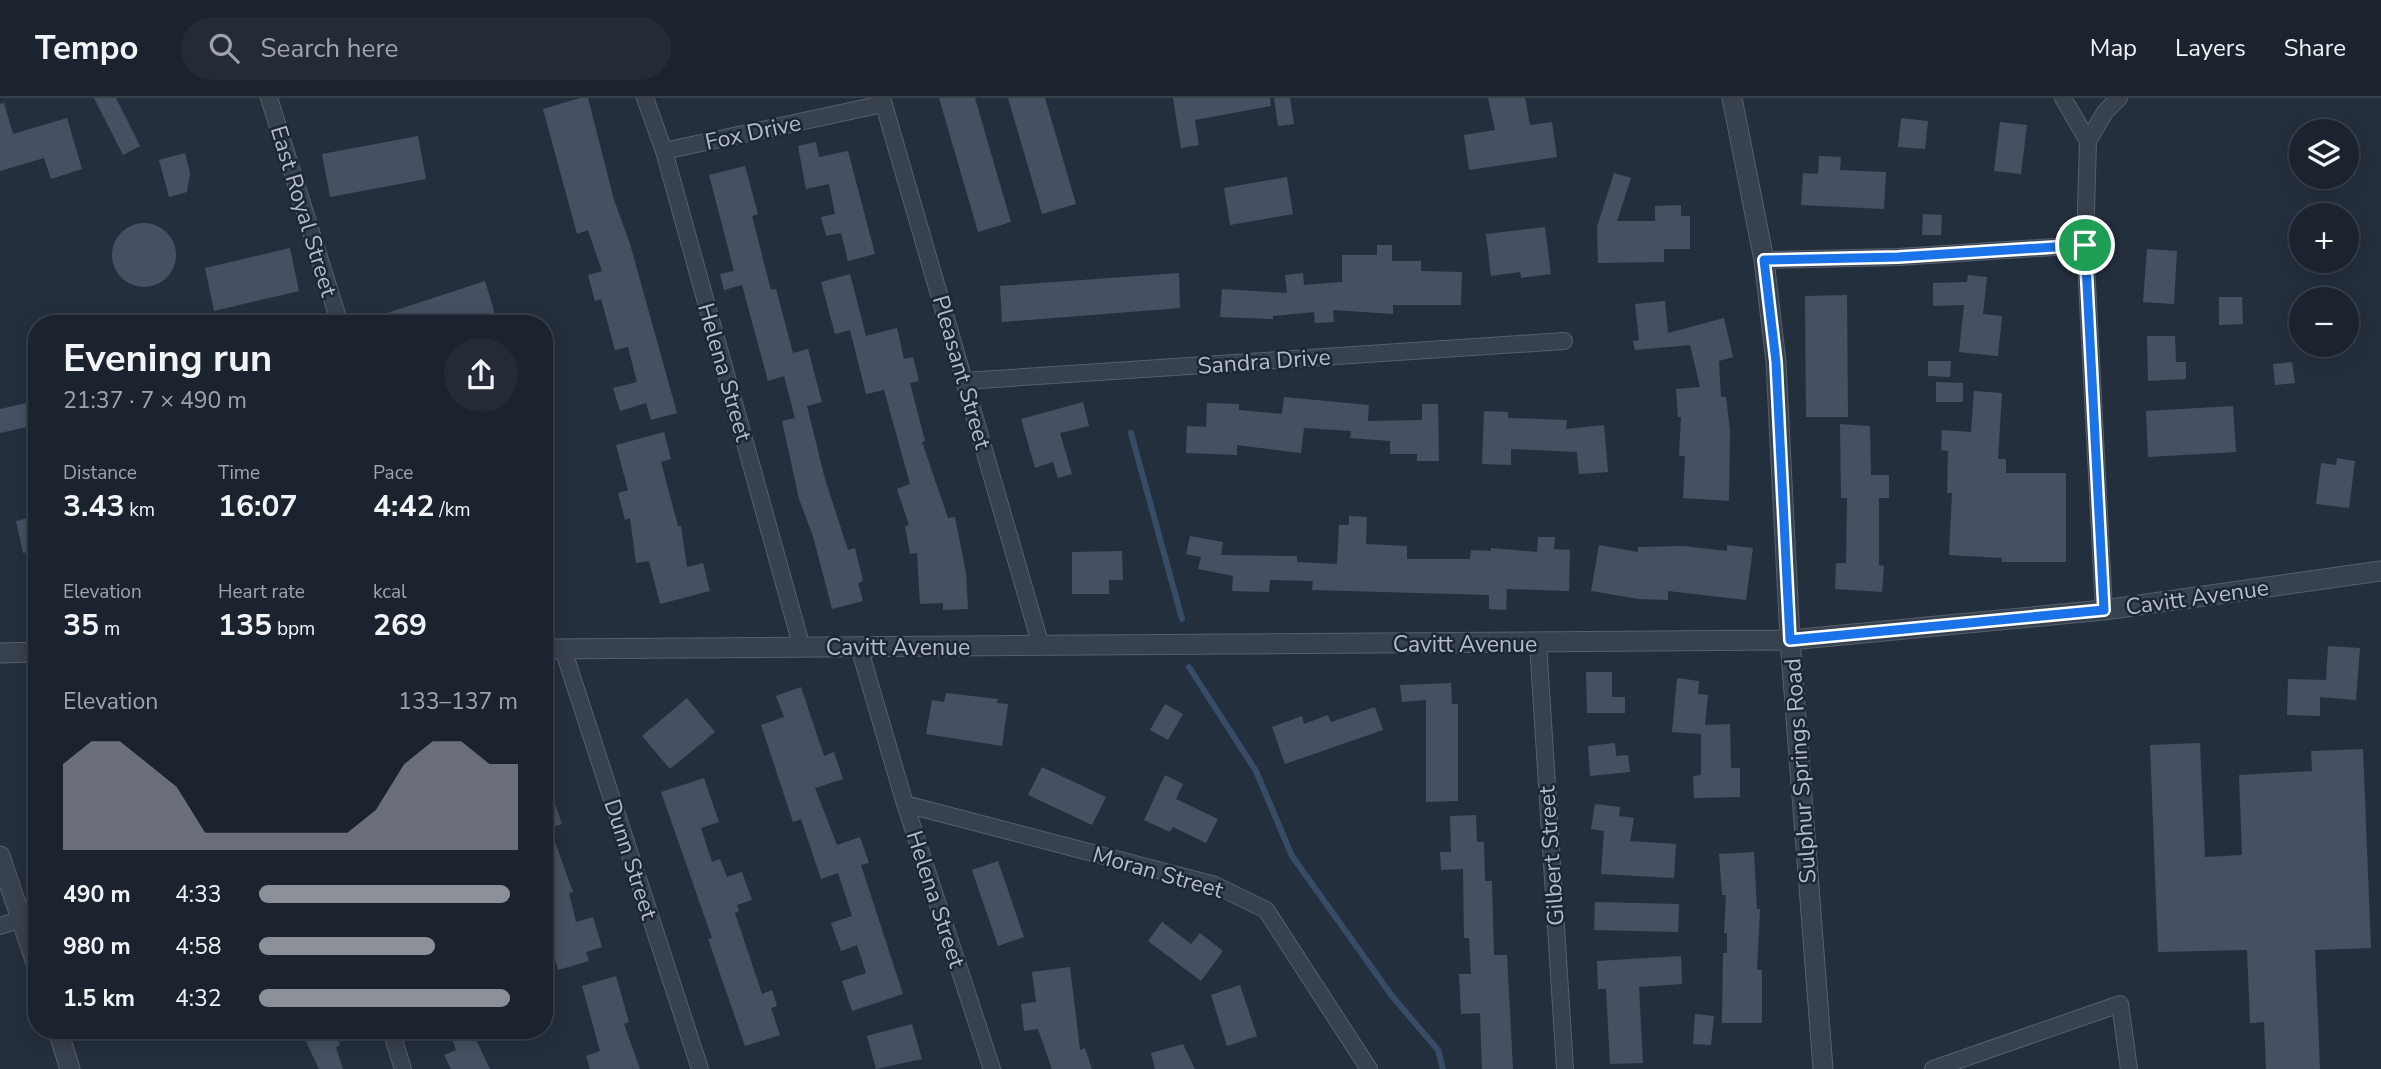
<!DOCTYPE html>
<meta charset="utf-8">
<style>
:root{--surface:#1b232e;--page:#242b36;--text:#f1f3f6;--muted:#a0a4aa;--line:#39404a;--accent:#8c9099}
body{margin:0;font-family:"Nunito Sans",sans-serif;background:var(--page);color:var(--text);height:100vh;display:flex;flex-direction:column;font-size:26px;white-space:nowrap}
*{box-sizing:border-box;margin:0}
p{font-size:23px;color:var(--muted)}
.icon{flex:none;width:38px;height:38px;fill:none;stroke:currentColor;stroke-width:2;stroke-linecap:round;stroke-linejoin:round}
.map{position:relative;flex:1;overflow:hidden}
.details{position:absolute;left:28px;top:217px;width:525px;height:724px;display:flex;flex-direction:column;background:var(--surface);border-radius:28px;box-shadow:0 4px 18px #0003,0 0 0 2px var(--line)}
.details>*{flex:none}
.tools{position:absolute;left:2289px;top:21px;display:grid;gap:14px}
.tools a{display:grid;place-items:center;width:70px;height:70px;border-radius:50%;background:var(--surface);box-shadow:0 4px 18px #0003,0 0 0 2px var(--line);font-size:35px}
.pin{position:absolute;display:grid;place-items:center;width:60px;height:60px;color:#fff;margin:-30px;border:4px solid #fff;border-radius:50%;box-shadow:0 2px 7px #0007}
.round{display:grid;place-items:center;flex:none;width:74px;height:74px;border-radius:37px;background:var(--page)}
.head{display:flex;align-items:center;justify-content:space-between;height:119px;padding:0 35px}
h1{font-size:38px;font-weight:700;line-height:52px}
.metrics{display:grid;grid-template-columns:repeat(3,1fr);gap:10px;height:119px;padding:7px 35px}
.metrics div{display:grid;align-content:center}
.metrics b{font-size:30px;font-weight:700}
.metrics small{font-size:19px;font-weight:400}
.metrics p{font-size:19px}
.chart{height:196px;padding:14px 35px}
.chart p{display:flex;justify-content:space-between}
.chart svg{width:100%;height:126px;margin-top:7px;fill:var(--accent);opacity:.7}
ul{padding:0 35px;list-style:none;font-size:23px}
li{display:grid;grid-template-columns:112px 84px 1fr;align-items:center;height:52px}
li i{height:18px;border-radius:9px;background:var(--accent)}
header{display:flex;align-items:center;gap:42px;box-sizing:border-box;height:98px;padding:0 35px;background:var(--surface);border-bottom:2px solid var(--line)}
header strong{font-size:33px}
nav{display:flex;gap:38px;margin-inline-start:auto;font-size:24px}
.search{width:490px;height:63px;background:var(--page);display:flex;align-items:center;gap:18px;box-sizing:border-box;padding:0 24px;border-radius:38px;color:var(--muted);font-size:26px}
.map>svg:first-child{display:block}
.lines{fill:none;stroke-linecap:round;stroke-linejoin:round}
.stream{stroke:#394c67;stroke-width:6}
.building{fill:#455162}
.minor-casing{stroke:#565f6c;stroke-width:18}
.tertiary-casing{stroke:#565f6c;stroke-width:21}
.minor{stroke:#38414e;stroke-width:16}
.tertiary{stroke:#38414e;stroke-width:19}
.route-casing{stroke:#fff;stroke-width:14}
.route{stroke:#1a73e8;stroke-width:9}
.labels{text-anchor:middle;stroke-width:5;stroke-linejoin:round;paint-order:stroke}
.street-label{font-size:23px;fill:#b4bcc9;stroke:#1d2633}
</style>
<header>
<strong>Tempo</strong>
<div class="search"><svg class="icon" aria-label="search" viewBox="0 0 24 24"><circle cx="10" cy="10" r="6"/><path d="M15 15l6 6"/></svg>Search here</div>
<nav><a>Map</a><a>Layers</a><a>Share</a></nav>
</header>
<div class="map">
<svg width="2381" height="971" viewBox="0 0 2381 971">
<rect width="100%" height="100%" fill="#242f3e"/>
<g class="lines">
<path class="stream" d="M1131,335L1182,521
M1189,569L1256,673L1292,758L1392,898L1438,952L1443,971"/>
</g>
<path class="building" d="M94,0H116L140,48L123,57Z
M580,0H588L614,102L630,146L677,315L651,322L646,305L620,313L613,290L637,284L628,249L615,252L601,201L595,203L588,177L602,173L588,132L577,136L543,11Z
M939,0H975L1011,124L978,134Z
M1008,0H1045L1076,106L1042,116Z
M1173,0H1270L1271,8L1195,22L1199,47L1181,50Z
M1274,0H1290L1294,26L1278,28Z
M1488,0H1525L1530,27L1552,24L1557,59L1469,72L1464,37L1495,32Z
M4,5L13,36L67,20L82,71L51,81L44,60L0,73V6Z
M1901,20L1928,23L1925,51L1898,49Z
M2000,24L2027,27L2021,76L1994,73Z
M418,38L426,81L330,99L322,56Z
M816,44L819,59L848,53L875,156L848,163L841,135L826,138L821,119L835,116L829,86L806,91L798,48Z
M185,55L190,75L187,94L169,99L159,62Z
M1819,58L1841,59L1840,72L1886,74L1884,111L1801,107L1803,75L1818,76Z
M745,68L758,116L752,118L771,192L776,191L793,255L808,251L822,304L807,308L825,381L848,452L855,450L863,483L858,485L863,503L832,511L813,438L799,401L782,323L795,320L784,278L768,283L742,187L724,192L720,176L734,173L709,77Z
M1614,75L1631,80L1617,123H1655V108L1681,107V118H1690V151H1664V164L1598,165L1597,129Z
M1287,79L1293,116L1230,127L1224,90Z
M1923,116L1942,117L1941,137H1922Z
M112 157a32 32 0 1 1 64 0a32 32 0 1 1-64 0Z
M1545,129L1551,176L1521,180L1520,174L1491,178L1486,136Z
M1377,147H1392V163H1421V173L1462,174L1461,207H1393V216L1333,212L1334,224L1315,225L1314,214L1273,218V221L1220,219L1222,191L1287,195L1285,177L1303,175L1304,187L1342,184V157H1377Z
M290,150L299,193L214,213L205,170Z
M2147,151L2177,153L2174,206L2143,204Z
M1179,175L1180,210L1002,224L1000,188Z
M850,176L866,238L897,230L904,261L913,259L919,283L910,285L925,343L922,344L948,420L955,419L966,475L968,511L943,512V505L920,506L917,455L910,456L905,428L909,427L897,391L910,386L884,292L866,296L850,232L835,236L821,184Z
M1968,177L1987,179L1983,216L2002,218L1998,258L1959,254L1964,207L1933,208V185L1967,184Z
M485,183L498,226H364L363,223Z
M1847,197L1848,319H1806L1805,198Z
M2219,199H2242L2243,226L2219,227Z
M1665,203L1668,235L1724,220L1733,259L1719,263L1721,299H1726L1730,332L1729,403L1683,400L1685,358H1679L1681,319H1678L1676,291L1700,289L1690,247L1635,252L1633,243L1639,242L1635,206Z
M2147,238H2175L2176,264H2186V281L2148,283Z
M1928,263H1951L1950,279L1928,278Z
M2292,264L2295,285L2275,287L2273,266Z
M1936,284L1963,285V304H1936Z
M1974,293L2002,295L1998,361H2006V375H2066V464H2002V460L1949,457L1952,395H1947L1948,353L1941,352L1942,332L1971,334Z
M1284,299L1369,307L1368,323L1422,322V306H1438L1439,363H1417V356H1390V343L1350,340L1351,333L1304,330L1301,355L1237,347V357L1186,355L1187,328L1206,329L1207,305L1239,306V312L1282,316Z
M31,304L36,327L0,335V311Z
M1083,304L1089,328L1060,335L1072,376L1058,380L1053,364L1035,370L1021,321Z
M2233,308L2236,354L2148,359L2146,313Z
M1484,313L1508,314V320L1567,322L1566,331L1604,327L1608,374L1579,376L1577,354L1511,351V367L1482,366Z
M1840,326L1870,328L1871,377H1889V400H1879V467L1884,468L1882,494L1835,491L1836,465H1846L1847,400H1841Z
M664,334L671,361L661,364L678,428H681L687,469L703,465L710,493L660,506L649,463L636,465L630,420L625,422L618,395L628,392L616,347Z
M2337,360L2355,363L2349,410L2316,406L2321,365L2336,367Z
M37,418V452L23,455L16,423Z
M1349,418L1367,419L1366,446L1407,448V461H1470L1471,452L1491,453V450L1537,454L1538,439H1555L1554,451L1570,452L1569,493L1507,491L1506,512L1489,511V497L1312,492L1313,483L1270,482L1269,494L1232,493L1233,478L1198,471L1201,459L1186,456L1190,438L1223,444L1221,457L1297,458V464L1337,466L1339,427H1349Z
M1599,447L1638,454V449L1683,448L1727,453V447L1753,450L1746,502L1668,493V502L1639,501L1591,493Z
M1122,453L1123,482H1109V496H1072V454Z
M2328,548L2360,550L2356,602L2320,599V618L2287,617L2288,581L2326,582Z
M1586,574H1612V599H1625V615H1587Z
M1677,580L1699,583L1698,596L1708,597L1705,627L1730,626L1731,670H1740V699L1694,700L1693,678L1701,677V636L1672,634Z
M1451,585L1452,606H1458V703L1426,704V602L1402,604L1400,587Z
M801,589L824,658L834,654L843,681L815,690L837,747L860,739L869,765L861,767L903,896L852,913L842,883L866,875L857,847L841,853L831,825L852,818L838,775L821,781L801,721L793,724L761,627L784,619L776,598Z
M946,595L998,601L997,605L1008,606L1002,648L926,636L932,602L944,604Z
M687,600L715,634L670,671L642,638Z
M1165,606L1183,616L1168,642L1150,632Z
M1375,609L1383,632L1285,666L1272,629L1302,618L1304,626L1328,617L1331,624Z
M1615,645L1616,658L1628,657L1630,674L1590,678L1588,648Z
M2200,645L2205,759L2242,757L2239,677L2312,673L2311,653L2363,651L2371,850L2315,852L2320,971H2266L2264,924L2250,925L2247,852L2158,854L2150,647Z
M1042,669L1106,699L1092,727L1028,697Z
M1165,677L1183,686L1176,701L1218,721L1206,745L1173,729L1170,734L1144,722Z
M704,680L719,724L701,730L712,764L720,761L727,779L742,774L752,802L737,807L739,813L735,815L762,896L772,892L777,908L771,910L780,937L745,948L708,841L712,840L661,694Z
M544,683H547L562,726L550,730L573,794L569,795L576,824L593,819L602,849L586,854L589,863L558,872L544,822Z
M1595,706L1620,709L1619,718L1634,720L1630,743L1676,746L1674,780L1601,776L1604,733L1591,731Z
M1476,717L1477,744H1484L1485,783H1492L1494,857H1507L1513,971H1482L1480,915L1461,916L1459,876H1471L1469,840H1464L1463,771L1441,772L1440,754H1451L1450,718Z
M1754,754L1757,811H1760L1757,872H1762V925H1722L1723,855H1727V835H1724L1726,797H1722L1719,756Z
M998,763L1024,839L998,848L972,772Z
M1595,804L1679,806L1678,834L1594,832Z
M1162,824L1191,846L1200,835L1223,853L1201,883L1148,843Z
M1681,858L1682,886L1639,889L1643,965L1610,966L1606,891H1598L1597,863Z
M1070,869L1080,952L1085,950L1092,971H1052L1038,931L1024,933L1021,906L1036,904L1032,874Z
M616,878L629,924L624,926L640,971H590L586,958L600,953L582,888Z
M1240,887L1257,938L1227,948L1211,897Z
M1695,916L1714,918L1711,947L1693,946Z
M912,926L922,961L876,971L867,938Z
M301,933H334L340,947L336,949L343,971H319Z
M449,933H472L490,971H451L444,957L456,952Z
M1183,946L1195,971H1155L1151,955Z"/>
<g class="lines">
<g class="minor-casing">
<path id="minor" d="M269,0L340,226
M645,0L664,53L802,550
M882,0L1041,548
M2063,0L2088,43L2085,147L2104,512
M2088,43L2105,14L2119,0
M664,53L883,6
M1764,162L1898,159L2085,147
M964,283L1564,243
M1538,545L1565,971
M859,549L905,706L992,971
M563,551L700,971
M905,706L1215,787L1266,812L1369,971
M0,828L22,821
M391,933L403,971
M1933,971L2120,906L2129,971"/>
</g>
<g class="tertiary-casing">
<path id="tertiary" d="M1732,0L1764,162L1776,264L1790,542L1823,971
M544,551L1790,542L2104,512L2381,473
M0,555L37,554
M0,758L37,868
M58,933L70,971"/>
</g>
<use href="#minor" class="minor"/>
<use href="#tertiary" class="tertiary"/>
</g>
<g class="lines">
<g class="route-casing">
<path id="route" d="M2085,147L2104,512L1790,542L1776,264L1764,162L1898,159Z"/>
</g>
<use href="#route" class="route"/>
</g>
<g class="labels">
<g class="street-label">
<text transform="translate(753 34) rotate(-12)" y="8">Fox Drive</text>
<text transform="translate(304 113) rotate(73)" y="8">East Royal Street</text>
<text transform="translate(1264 263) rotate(-4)" y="8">Sandra Drive</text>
<text transform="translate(725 274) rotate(74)" y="8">Helena Street</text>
<text transform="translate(962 274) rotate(74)" y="8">Pleasant Street</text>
<text transform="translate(2197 499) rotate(-8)" y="8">Cavitt Avenue</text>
<text x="1465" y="554">Cavitt Avenue</text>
<text x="898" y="557">Cavitt Avenue</text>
<text transform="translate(1800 673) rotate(-94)" y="8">Sulphur Springs Road</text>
<text transform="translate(1551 758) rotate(-94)" y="8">Gilbert Street</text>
<text transform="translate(631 761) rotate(72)" y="8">Dunn Street</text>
<text transform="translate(1158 774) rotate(16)" y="8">Moran Street</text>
<text transform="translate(936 801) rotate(72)" y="8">Helena Street</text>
</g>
</g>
</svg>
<div class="tools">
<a><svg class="icon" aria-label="layers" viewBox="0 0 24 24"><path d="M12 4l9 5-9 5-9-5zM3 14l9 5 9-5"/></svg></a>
<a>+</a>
<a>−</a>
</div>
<div class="pin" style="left:2085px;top:147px;background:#1e9e55"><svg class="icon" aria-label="arrive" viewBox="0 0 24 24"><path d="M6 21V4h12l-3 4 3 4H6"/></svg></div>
<section class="details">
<div class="head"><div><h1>Evening run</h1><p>21:37 · 7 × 490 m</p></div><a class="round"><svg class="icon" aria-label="share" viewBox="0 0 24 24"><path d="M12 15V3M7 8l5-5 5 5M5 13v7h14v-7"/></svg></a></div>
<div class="metrics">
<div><p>Distance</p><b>3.43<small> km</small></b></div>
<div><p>Time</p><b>16:07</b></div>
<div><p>Pace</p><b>4:42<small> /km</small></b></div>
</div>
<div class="metrics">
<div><p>Elevation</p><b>35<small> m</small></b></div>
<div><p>Heart rate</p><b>135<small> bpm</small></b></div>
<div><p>kcal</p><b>269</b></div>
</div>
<div class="chart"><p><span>Elevation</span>133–137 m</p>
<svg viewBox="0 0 160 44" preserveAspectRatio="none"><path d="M0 44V14L10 6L20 6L30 14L40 22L50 38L60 38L70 38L80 38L90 38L100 38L110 30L120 14L130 6L140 6L150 14L160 14V44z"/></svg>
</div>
<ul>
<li><b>490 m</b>4:33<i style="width:97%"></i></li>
<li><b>980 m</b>4:58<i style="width:68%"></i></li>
<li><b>1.5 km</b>4:32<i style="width:97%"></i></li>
</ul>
</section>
</div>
